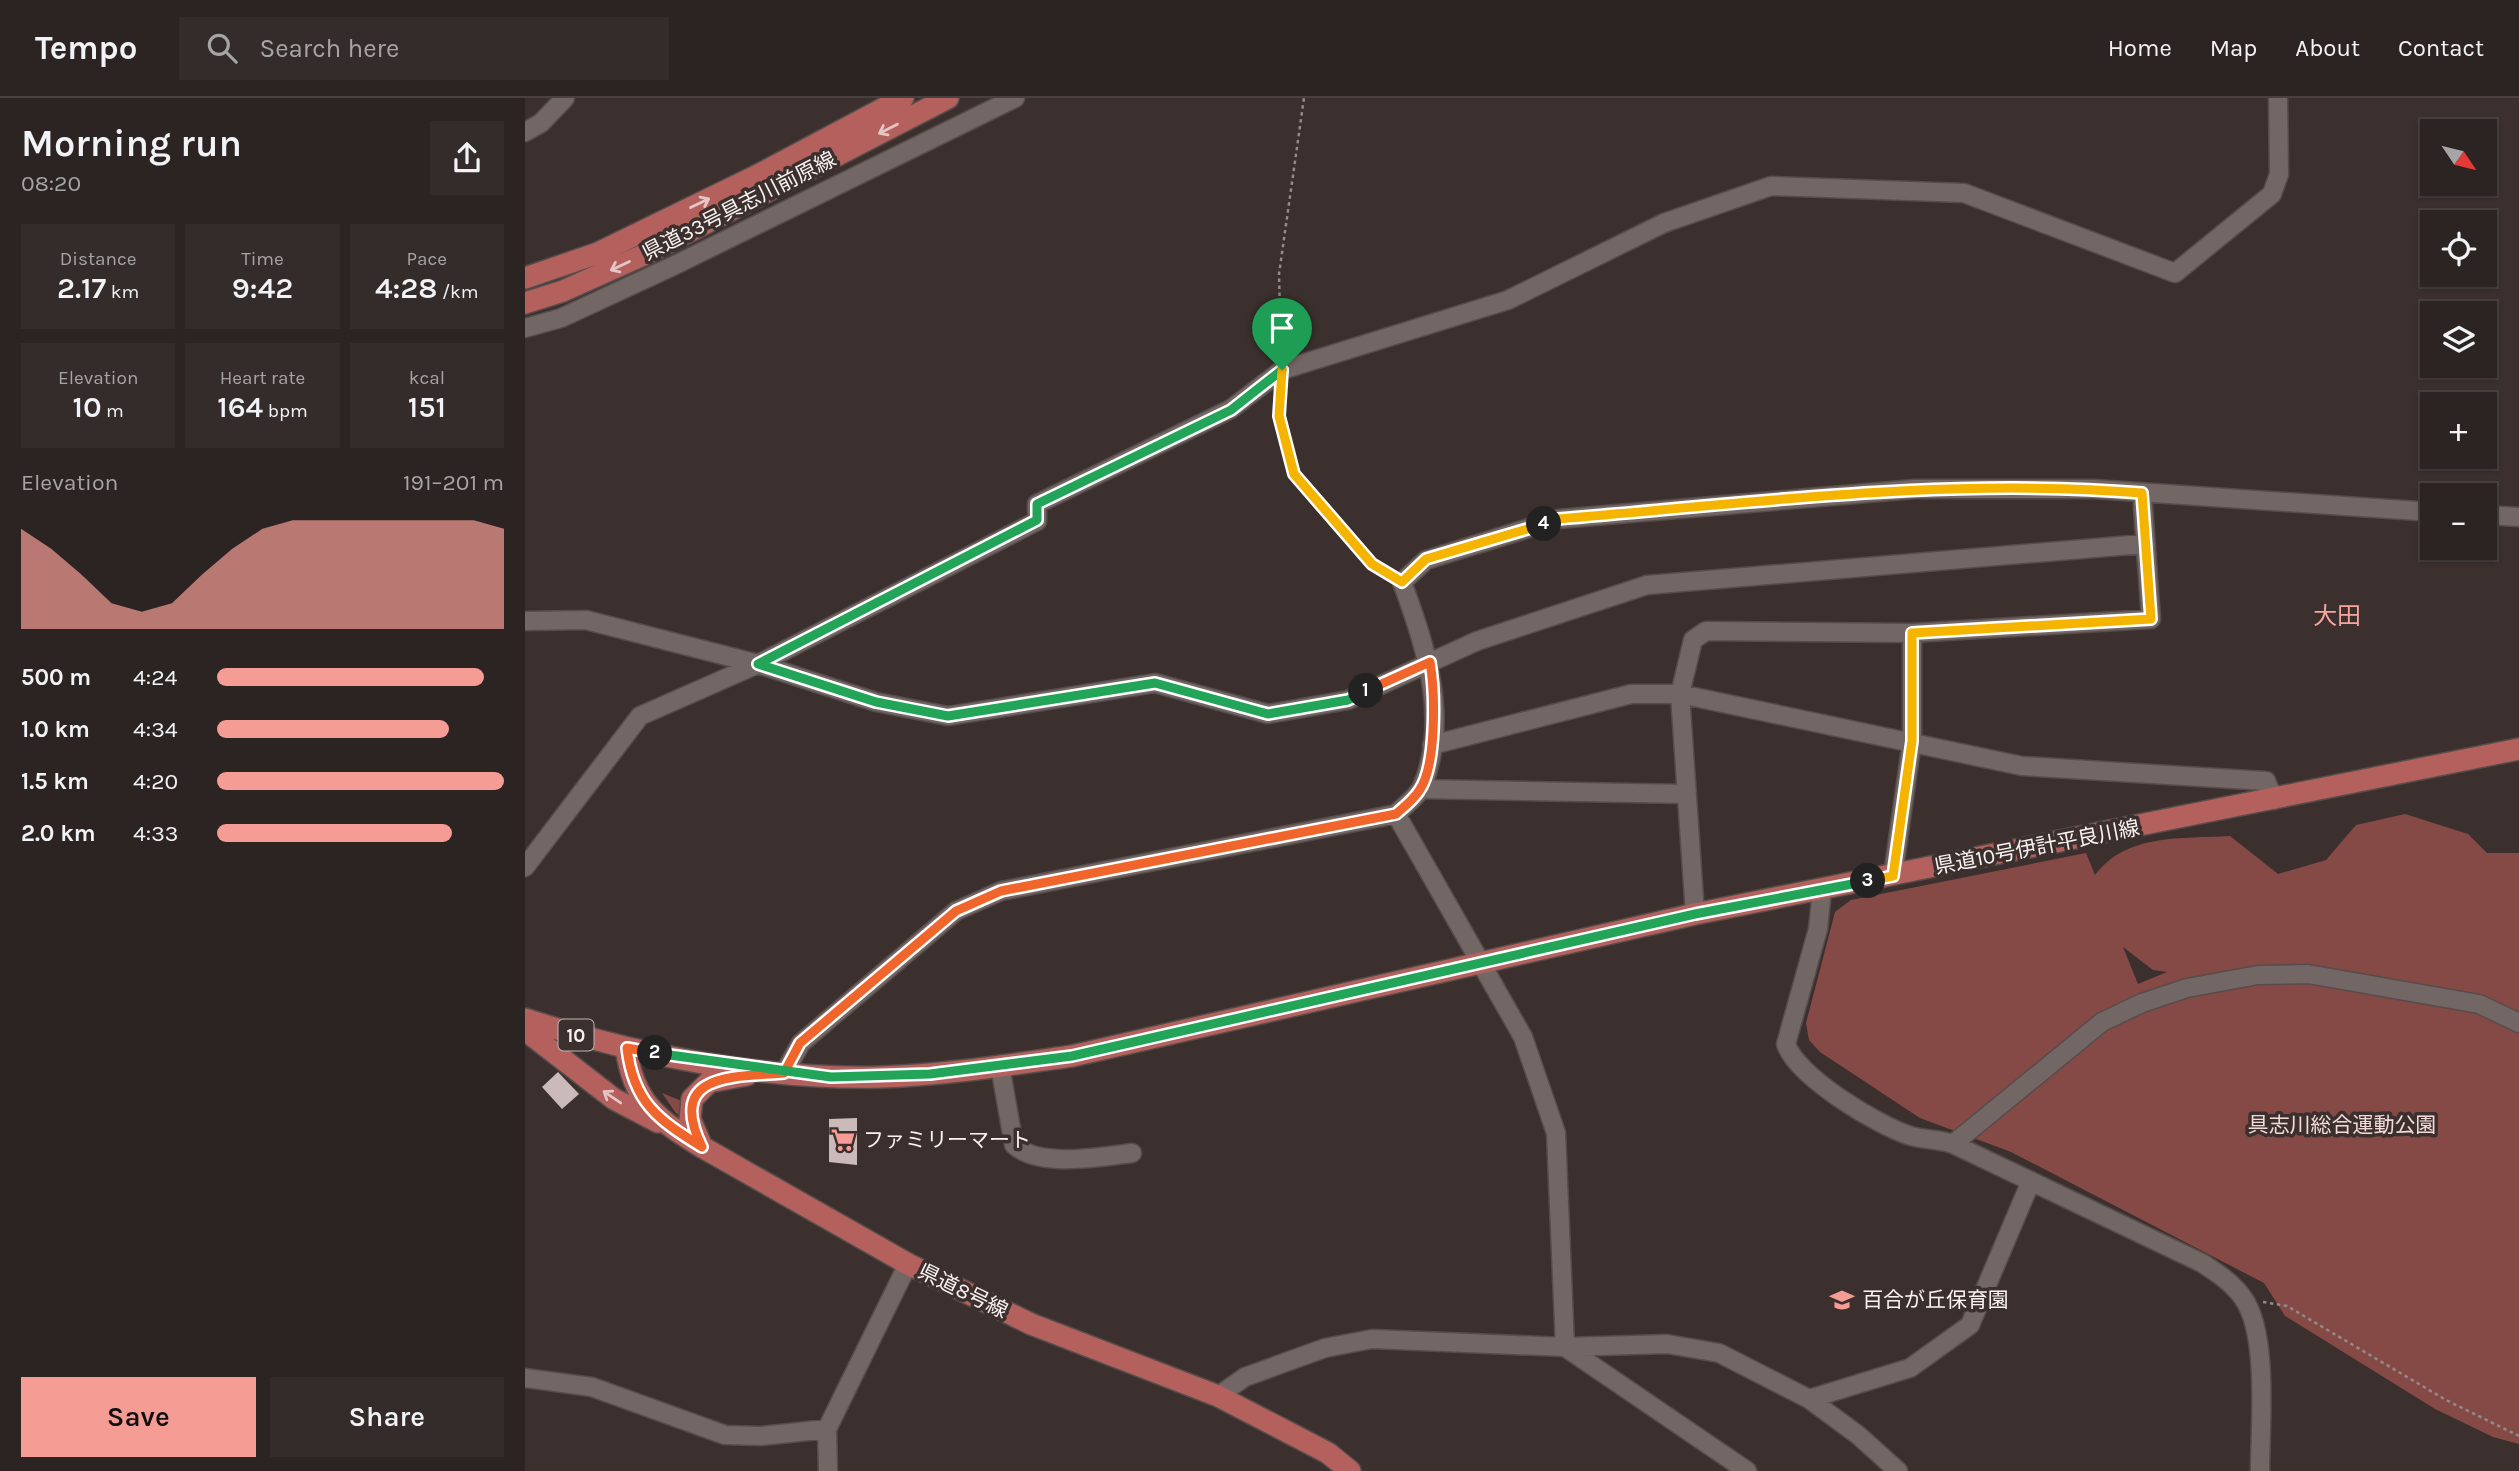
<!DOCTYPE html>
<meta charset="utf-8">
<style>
:root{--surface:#2c2422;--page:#342c2a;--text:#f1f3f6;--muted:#a6a4a5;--line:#484140;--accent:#f59c94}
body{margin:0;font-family:Karla,"Noto Sans JP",sans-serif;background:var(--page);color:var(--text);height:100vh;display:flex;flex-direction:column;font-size:26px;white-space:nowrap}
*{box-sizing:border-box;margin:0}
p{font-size:23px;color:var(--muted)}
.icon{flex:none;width:38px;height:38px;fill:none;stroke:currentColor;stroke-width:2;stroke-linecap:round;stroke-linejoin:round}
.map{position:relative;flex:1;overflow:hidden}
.side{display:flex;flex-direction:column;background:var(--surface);width:525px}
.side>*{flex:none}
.needle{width:46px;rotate:125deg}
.controls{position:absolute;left:1895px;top:21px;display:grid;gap:14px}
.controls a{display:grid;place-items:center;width:77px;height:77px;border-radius:0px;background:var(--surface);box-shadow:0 2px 5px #0004,0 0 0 2px var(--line);font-size:35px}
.pin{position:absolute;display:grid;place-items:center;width:60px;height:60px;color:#fff;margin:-72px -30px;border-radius:50% 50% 50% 0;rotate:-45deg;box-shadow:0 0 7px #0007}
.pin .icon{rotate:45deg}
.km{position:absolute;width:35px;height:35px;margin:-18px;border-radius:50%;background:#222;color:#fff;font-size:19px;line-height:35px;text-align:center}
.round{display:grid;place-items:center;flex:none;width:74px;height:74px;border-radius:0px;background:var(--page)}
.summary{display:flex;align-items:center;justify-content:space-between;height:119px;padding:0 21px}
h1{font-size:38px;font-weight:600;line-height:52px}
.stats{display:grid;grid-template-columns:repeat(3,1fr);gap:10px;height:119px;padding:7px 21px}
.stats div{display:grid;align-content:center;border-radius:0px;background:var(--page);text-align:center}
.stats b{font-size:30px;font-weight:600}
.stats small{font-size:19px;font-weight:400}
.stats p{font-size:19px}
.chart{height:196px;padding:14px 21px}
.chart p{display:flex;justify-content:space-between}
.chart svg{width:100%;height:126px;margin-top:7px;fill:var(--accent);opacity:.7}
.action{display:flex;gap:14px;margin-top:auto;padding:14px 21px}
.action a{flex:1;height:80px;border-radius:0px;background:var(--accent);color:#111;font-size:28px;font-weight:600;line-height:80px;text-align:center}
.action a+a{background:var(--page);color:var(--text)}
ul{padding:0 21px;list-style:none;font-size:23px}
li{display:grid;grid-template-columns:112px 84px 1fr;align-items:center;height:52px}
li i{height:18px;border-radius:9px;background:var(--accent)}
header{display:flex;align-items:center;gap:42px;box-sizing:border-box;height:98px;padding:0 35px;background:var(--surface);border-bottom:2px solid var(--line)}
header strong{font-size:33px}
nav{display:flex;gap:38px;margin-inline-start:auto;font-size:24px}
.search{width:490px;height:63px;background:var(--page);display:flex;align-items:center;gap:18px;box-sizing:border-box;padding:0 24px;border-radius:0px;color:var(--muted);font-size:26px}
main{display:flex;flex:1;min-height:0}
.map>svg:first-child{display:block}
.green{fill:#854a46;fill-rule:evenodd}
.building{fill:#cabbba}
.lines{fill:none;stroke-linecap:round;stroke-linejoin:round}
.minor-casing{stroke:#564c4b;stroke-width:21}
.major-casing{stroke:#564c4b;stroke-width:24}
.path{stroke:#938a89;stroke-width:2.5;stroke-dasharray:3.5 3.5;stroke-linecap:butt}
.minor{stroke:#736765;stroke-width:18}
.major{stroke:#b4615d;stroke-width:21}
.oneway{stroke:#e4c6c5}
.split-1-casing{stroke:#fff;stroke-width:14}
.split-2-casing{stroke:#fff;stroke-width:14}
.split-3-casing{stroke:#fff;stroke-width:14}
.split-4-casing{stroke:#fff;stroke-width:14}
.split-5-casing{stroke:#fff;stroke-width:14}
.split-1{stroke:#22a559;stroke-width:9}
.split-2{stroke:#f0652b;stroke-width:9}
.split-3{stroke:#22a559;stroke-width:9}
.split-4{stroke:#f5b400;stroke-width:9}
.split-5{stroke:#f5b400;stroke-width:9}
.labels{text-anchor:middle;stroke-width:7;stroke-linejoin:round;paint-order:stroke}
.shield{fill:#3b302e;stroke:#c0b8b6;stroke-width:2}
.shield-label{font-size:19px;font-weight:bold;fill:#f9f2f1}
.street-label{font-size:21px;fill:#f9f2f1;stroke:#3b302e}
.park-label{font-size:21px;fill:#f2dad8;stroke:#3b302e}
.poi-label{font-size:21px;fill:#f9f2f1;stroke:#3b302e;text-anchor:start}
.quarter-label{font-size:24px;fill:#f8a59e;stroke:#3b302e}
</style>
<header>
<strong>Tempo</strong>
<div class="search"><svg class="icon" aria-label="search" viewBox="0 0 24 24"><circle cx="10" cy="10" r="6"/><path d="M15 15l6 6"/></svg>Search here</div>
<nav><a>Home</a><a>Map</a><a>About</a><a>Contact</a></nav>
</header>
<main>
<section class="side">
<div class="summary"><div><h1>Morning run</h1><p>08:20</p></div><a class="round"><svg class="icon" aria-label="share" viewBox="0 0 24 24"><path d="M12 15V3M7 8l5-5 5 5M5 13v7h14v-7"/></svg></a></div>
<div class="stats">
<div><p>Distance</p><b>2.17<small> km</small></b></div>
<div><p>Time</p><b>9:42</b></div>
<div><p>Pace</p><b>4:28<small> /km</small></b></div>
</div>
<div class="stats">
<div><p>Elevation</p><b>10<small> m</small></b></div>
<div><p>Heart rate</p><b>164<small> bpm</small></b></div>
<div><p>kcal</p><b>151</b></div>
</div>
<div class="chart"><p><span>Elevation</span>191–201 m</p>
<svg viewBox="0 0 160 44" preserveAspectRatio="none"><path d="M0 44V9L10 16L20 25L30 35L40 38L50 35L60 25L70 16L80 9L90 6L100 6L110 6L120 6L130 6L140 6L150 6L160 9V44z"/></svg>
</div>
<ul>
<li><b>500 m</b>4:24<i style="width:93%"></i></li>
<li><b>1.0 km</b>4:34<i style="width:81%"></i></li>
<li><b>1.5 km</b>4:20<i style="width:100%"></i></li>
<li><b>2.0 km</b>4:33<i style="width:82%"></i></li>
</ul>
<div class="action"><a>Save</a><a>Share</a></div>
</section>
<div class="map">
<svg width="1994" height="1373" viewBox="0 0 1994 1373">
<rect width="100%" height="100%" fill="#3b302e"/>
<path class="green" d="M1880,716L1943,736L1962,755H1994V1346L1968,1339L1910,1311L1760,1218L1739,1185L1486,1054L1395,1020L1295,954L1284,942L1281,925L1310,814L1326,802L1561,755L1570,777C1602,735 1656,741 1705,738L1753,776L1801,762L1831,727ZM1598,849L1628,872L1642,874L1613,886Z
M137,995L162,1005L160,1022L150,1014Z"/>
<path class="building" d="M33,974L54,996L37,1011L17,989Z
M332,1020V1067L304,1064V1021Z"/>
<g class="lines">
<g class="minor-casing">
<path id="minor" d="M0,34L16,25L40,0
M0,230L36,220L148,168L490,0
M1960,417L1994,419
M0,523L61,522L233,566L351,604L423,618L630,585L743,616L823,602L952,543L1122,487L1618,446
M907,647L1106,596H1155L1497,668L1741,683L1749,702
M896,691L1161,696
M871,716L998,939L1031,1035L1040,1249
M0,769L115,618L233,566L512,423V406L706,311L757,272L983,202L1139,125L1246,88L1439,95L1650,175L1747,96L1754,76L1753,0
M1368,777L1387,643V535
M1297,792L1293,831L1261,946C1271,978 1353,1028 1386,1038C1400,1042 1414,1041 1428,1046L1677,1165C1692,1175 1708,1185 1718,1200C1744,1236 1735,1328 1735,1373
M1170,816L1155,596L1168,542L1181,533L1387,535L1626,521L1617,395
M475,968L489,1047C515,1070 575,1059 607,1055
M259,975L276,945L431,813L476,793L871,716C879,708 892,699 897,689C925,621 901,549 877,484L901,462L1033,421L1390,391H1569L1908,414
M1428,1046L1577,924L1617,905L1662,890L1733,877L1783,876L1954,906L1994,925
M1040,1249L1222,1373
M0,1280L67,1289L200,1337L236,1338L302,1331
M693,1298L720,1279L800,1250L847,1241L1040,1249L1142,1246L1194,1255L1284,1301L1333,1337L1373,1373
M1284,1301L1385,1270L1445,1227L1506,1083
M303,1373L302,1331L383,1166"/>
</g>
<g class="major-casing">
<path id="major" d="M0,180L73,155L233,77L378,0
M0,205L38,193L123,155L423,0
M0,921C111,957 239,982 356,979C420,977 483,967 547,958L1170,816L1994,651
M0,932L89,1001L133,1024
M101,950C108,1004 133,1022 177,1049L383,1166L506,1226L693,1298L803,1355L825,1373
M177,1049L165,1021L167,1001L184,984L222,977"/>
</g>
<path class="path" d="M756,254L754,176L779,0
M756,295L754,318L769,376L847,466L863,476
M1738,1204L1762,1208L1921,1302L1994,1338"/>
<use href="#minor" class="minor"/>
<use href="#major" class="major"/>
</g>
<defs><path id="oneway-shaft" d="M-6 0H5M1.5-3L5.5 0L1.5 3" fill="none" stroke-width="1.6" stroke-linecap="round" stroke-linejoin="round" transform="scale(1.75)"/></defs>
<g class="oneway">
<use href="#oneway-shaft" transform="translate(363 31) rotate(153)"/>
<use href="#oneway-shaft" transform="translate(175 105) rotate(-26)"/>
<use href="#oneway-shaft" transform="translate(95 168) rotate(155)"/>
<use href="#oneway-shaft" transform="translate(87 999) rotate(-146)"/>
</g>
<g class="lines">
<g class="split-1-casing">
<path id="split-1" d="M757,272L706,312L512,406V422L233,566L351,604L423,618L630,585L743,616L823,602L841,593"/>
</g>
<g class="split-2-casing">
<path id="split-2" d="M130,955L102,950C108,1004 133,1022 177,1049C141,975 207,979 259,975L275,945L431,813L476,793L871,716C879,709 888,702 894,693C912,668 910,594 905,564L841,593"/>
</g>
<g class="split-3-casing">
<path id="split-3" d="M130,955L306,979L405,976L547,958L1170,816L1343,783"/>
</g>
<g class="split-4-casing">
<path id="split-4" d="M1019,426L1033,421C1227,405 1422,379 1617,395L1626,521L1387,535V643L1368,778L1343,783"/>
</g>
<g class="split-5-casing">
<path id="split-5" d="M757,272L754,318L769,376L847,466L877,484L901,461L1019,426"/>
</g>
<use href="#split-1" class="split-1"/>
<use href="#split-2" class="split-2"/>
<use href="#split-3" class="split-3"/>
<use href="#split-4" class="split-4"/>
<use href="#split-5" class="split-5"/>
</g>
<defs>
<g id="supermarket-bare" transform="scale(1.89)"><path d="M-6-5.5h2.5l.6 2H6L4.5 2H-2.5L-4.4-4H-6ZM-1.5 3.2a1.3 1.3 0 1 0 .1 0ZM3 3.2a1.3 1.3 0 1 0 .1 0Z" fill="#f59c94" stroke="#3b302e" stroke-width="2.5" paint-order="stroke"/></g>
<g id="school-bare" transform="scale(1.89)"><path d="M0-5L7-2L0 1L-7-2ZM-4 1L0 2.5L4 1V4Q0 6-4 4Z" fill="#f59c94" stroke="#3b302e" stroke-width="2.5" paint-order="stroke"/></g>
</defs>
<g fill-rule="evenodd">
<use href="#supermarket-bare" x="318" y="1042"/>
<use href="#school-bare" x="1317" y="1202"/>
</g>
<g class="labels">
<rect class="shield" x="33.5" y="921.5" width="35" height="31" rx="5"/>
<g class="shield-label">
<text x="51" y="944">10</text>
</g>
<g class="street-label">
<text transform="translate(214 108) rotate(-27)" y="7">県道33号具志川前原線</text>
<text transform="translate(1512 749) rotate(-11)" y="7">県道10号伊計平良川線</text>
<text transform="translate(438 1193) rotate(26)" y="7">県道8号線</text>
</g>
<g class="park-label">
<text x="1817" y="1034">具志川総合運動公園</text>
</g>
<g class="poi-label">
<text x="338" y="1049">ファミリーマート</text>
<text x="1337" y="1209">百合が丘保育園</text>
</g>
<g class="quarter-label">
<text x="1812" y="526">大田</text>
</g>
</g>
</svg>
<div class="controls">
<a><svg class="needle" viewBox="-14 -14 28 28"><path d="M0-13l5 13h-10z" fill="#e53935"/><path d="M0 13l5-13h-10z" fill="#a6a4a5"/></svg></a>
<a><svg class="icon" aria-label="locate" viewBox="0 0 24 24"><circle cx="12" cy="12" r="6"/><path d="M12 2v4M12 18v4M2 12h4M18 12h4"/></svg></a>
<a><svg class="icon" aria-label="layers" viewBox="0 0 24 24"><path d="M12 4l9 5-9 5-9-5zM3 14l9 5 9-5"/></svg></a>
<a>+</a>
<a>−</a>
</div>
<div class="pin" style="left:757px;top:272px;background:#1e9e55"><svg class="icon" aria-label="arrive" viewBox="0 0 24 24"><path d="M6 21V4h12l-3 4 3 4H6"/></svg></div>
<b class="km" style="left:841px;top:593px">1</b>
<b class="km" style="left:130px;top:955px">2</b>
<b class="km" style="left:1343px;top:783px">3</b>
<b class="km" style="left:1019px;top:426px">4</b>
</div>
</main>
